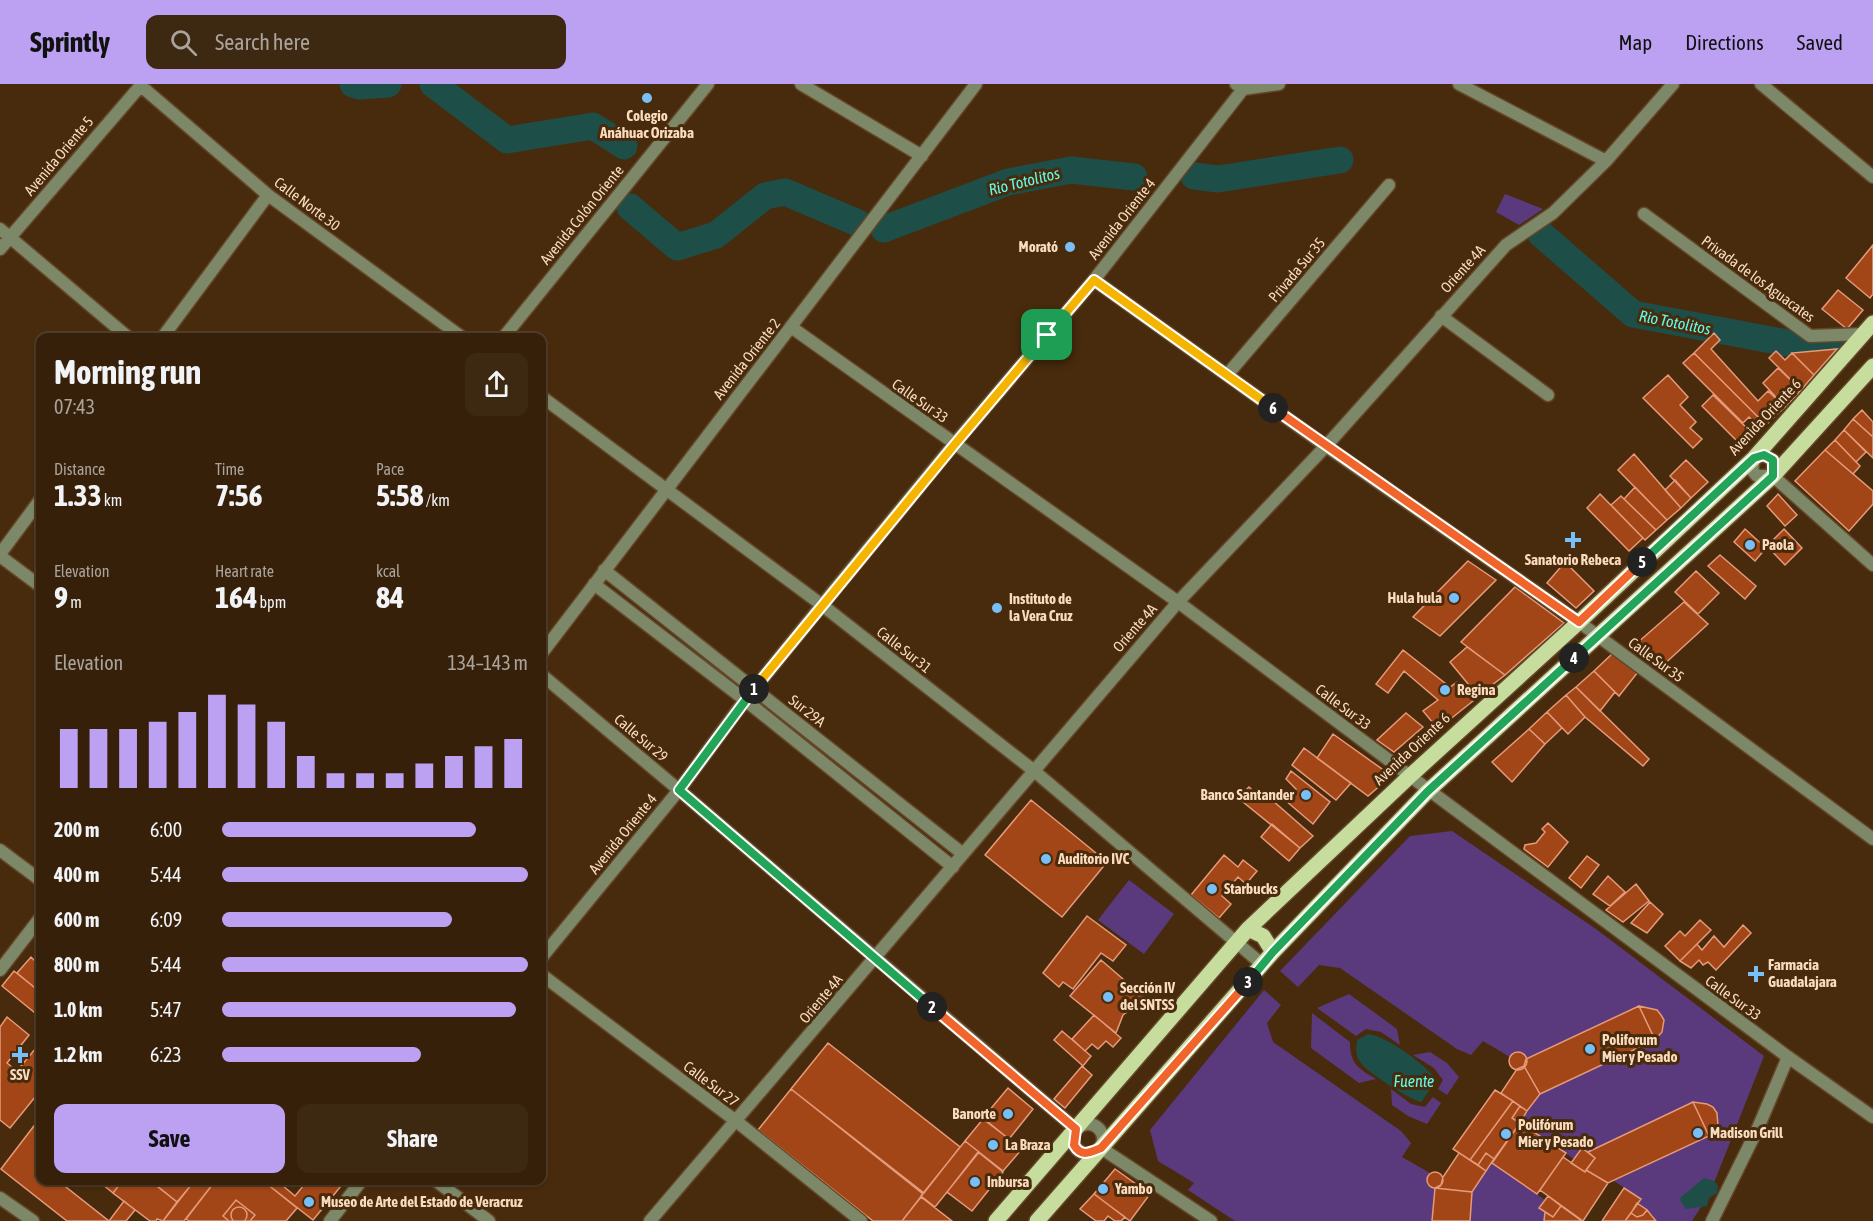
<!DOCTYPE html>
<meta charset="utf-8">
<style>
:root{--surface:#362009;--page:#3d2812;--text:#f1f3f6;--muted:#aaa39c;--line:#503e2a;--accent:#bca0f2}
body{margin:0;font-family:"Asap Condensed",sans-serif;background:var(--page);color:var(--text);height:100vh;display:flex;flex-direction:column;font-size:22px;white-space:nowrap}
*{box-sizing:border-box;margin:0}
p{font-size:20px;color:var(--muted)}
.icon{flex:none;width:33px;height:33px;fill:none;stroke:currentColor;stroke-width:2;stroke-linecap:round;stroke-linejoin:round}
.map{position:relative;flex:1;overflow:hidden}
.drawer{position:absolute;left:36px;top:249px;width:510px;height:852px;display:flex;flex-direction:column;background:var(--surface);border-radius:12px;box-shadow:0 2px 4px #0004,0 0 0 2px var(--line)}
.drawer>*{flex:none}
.pin{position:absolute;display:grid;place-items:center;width:51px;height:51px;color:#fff;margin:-26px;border-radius:12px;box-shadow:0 3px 9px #0006}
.km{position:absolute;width:30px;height:30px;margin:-15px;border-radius:50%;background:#222;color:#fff;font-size:16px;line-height:30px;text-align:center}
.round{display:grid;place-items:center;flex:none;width:63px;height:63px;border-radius:12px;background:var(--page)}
.headline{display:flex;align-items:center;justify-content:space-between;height:102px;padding:0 18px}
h1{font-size:33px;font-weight:700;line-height:45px}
.metrics{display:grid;grid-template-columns:repeat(3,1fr);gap:9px;height:102px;padding:6px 18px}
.metrics div{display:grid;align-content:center}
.metrics b{font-size:30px;font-weight:700}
.metrics small{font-size:16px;font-weight:400}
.metrics p{font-size:16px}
.chart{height:168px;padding:12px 18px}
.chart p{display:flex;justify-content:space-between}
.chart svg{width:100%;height:108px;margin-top:6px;stroke:var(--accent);stroke-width:6}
.button{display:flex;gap:12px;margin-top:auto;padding:12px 18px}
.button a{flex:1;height:69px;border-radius:12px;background:var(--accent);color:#111;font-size:24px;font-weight:700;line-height:69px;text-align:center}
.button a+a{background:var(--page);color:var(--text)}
ul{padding:0 18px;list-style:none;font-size:20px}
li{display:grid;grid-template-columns:96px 72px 1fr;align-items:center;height:45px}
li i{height:15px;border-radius:8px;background:var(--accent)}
header{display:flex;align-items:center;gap:36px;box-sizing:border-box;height:84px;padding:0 30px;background:var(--accent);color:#111}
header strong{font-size:28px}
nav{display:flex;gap:33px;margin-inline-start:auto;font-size:21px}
.search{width:420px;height:54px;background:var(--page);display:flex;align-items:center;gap:15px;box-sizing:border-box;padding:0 21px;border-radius:12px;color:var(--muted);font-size:22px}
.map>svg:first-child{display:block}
.green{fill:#5a3a7d}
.water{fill:#1e4e48}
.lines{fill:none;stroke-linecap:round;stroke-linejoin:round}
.river{stroke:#1e4e48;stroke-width:27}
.building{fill:#a24617;stroke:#e69a7a;stroke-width:1.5}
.minor-casing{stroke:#644728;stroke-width:15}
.tertiary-casing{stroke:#644728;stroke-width:15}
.primary-casing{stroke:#644728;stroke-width:18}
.minor{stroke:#7d8869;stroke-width:12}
.tertiary{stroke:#7d8869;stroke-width:12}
.primary{stroke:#c7dd9e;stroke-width:15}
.split-1-casing{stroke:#fff;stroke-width:12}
.split-2-casing{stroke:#fff;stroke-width:12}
.split-3-casing{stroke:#fff;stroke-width:12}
.split-4-casing{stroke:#fff;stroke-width:12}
.split-5-casing{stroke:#fff;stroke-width:12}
.split-6-casing{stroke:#fff;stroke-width:12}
.split-7-casing{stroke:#fff;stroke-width:12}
.split-1{stroke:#f5b400;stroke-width:8}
.split-2{stroke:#22a559;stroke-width:8}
.split-3{stroke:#f0652b;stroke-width:8}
.split-4{stroke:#22a559;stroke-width:8}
.split-5{stroke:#22a559;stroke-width:8}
.split-6{stroke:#f0652b;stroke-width:8}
.split-7{stroke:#f5b400;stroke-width:8}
.poi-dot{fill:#78bff8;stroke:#482b0c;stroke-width:2}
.labels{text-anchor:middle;stroke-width:6;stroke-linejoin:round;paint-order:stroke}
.poi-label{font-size:15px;font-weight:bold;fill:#fadbbe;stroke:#482b0c;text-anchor:start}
.street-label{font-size:15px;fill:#fadbbe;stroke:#482b0c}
.water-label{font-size:16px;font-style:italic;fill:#62fae8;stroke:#482b0c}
</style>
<header>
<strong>Sprintly</strong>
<div class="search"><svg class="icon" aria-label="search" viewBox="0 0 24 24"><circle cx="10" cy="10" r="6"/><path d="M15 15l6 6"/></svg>Search here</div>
<nav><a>Map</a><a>Directions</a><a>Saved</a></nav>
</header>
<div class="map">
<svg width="1873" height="1137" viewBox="0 0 1873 1137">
<rect width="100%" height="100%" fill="#482b0c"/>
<path class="green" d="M1505,110L1543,125L1519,141L1496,128Z
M1452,747L1596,845L1764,972L1710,1109L1692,1137H1656L1652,1130L1637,1119L1640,1114L1614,1097L1709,1052L1718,1042L1717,1029L1713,1023L1700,1018H1693L1588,1068L1581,1064L1574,1075L1520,1039L1540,1010L1659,953C1666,944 1664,935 1657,926L1639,922L1526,975L1521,968H1516L1510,973L1483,957L1471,971L1457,965L1340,884L1319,881L1298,903L1280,887L1410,752Z
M1129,796L1174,830L1144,870L1098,836Z
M1264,906L1281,921L1267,939L1273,958L1401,1047L1411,1059L1402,1073L1430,1089L1427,1096L1431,1103L1435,1104L1432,1137H1235L1188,1106L1194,1099L1158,1077L1150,1046Z
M1349,910L1397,945L1400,961L1381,948L1366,945L1356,952L1317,924Z
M1312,929L1350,958C1350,980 1358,984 1376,995L1359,999L1311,964Z
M1430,968L1447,979L1459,993L1447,1011L1438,1005L1443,996L1434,984L1413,971Z
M1391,1005L1411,1020L1425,1023L1433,1013L1441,1019L1427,1040L1408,1032L1392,1021Z
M1492,1079L1545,1116L1539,1124L1545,1128L1544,1137H1470L1472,1108Z"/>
<path class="water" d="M1368,950C1389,953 1424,980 1437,996L1421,1018C1409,1015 1368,989 1361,979C1355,972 1356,965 1357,956Z
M1704,1094L1714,1097L1718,1102L1717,1109L1709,1114L1707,1122L1686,1125L1680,1116L1681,1113Z"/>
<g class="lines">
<path class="river" d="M353,0L359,2L388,0
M433,0L507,56L593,42L624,62
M1194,92L1218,95L1340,76
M630,123L677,163L716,151L765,112L785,108L858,139
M884,145L1008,98L1071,86L1134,93
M1541,150L1633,230L1798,261L1838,260"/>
</g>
<path class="building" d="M1873,161V210L1870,214L1846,194Z
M1838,206L1863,226L1847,245L1822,225Z
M1714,249L1720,256L1711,265L1758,317L1768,307L1785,323L1766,341L1694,269Z
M1837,265L1814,291L1792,269Z
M1776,267L1785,276L1792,269L1814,291L1801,306L1769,274Z
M1694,269L1766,341L1755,352L1749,346L1755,339L1749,333L1743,339L1683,279Z
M1778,284L1801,306L1785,323L1763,299Z
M1668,291L1688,313L1680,321L1696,338L1690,344L1702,355L1693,364L1643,314Z
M1713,311L1755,352L1743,363L1702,322Z
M1862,326L1873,338V353L1853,335Z
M1853,335L1873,353V374L1844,346Z
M1844,346L1866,368L1856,378L1835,356Z
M1835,356L1860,382L1853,390L1825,366Z
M1825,366L1873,407V420L1849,447L1795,397Z
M1634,370L1681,424L1667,436L1618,386Z
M1686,376L1708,398L1691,414L1670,392Z
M1675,396L1691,414L1681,424L1665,406Z
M1635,403L1667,436L1656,446L1624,415Z
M1600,410L1643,454L1629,467L1587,424Z
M1778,410L1797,431L1785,442L1767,422Z
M1621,412L1656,446L1645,456L1611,421Z
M1745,445L1766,464L1755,477L1734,458Z
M1784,445L1802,464L1785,481L1767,462Z
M1720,471L1756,502L1745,515L1708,482Z
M1468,477L1496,496L1440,552L1413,533Z
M1565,478L1594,507L1576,524L1547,499Z
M1696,487L1719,509L1698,530L1675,508Z
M1515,503L1564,539L1505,591L1461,558Z
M1684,518L1708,540L1660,584L1636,560Z
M1467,563L1505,591L1478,612L1450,578Z
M1403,566L1450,603L1457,598L1473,617L1438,645L1423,627L1438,616L1404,587L1388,609L1376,600Z
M1612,570L1638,588L1619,612L1594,587Z
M1594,587L1615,608L1600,627L1576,603Z
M1576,603L1649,675L1643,682L1585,633L1566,611Z
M1566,611L1585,633L1568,650L1547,628Z
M1547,628L1562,644L1545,660L1529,645Z
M1406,629L1423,643L1394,668L1377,656Z
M1529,645L1545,660L1512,698L1492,678Z
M1333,650L1382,685V700L1368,712L1317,674Z
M1304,664L1351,699L1336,716L1292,681Z
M1291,687L1330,718L1313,740L1286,717L1296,705L1286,695Z
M1249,703L1260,713L1264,709L1313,752L1300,764L1238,714Z
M1031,716L1107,778L1062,833L985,771Z
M1548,739L1568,758L1548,783L1524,765L1525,761L1536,759L1545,748L1542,745Z
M1272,740L1300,764L1289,777L1261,753Z
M1224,771L1238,783L1243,776L1257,787L1246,800L1238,793L1222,812L1231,820L1219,834L1191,811Z
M1587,772L1599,781L1581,804L1569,794Z
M1608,792L1625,808L1610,822L1593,810Z
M1636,800L1649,817L1623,838L1606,826Z
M1650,818L1663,830L1647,849L1631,839Z
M1087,832L1126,861L1113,877L1101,869L1073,905L1063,898L1059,903L1043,889Z
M1700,836L1711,846L1680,877L1665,862L1680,847L1685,852Z
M1743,841L1751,849L1716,886L1708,878L1703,881L1699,876L1691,884L1680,877L1697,860L1702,866L1714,852L1724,863Z
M40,870V908L17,889L31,873L35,877Z
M1101,876L1145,914L1123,931L1116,949L1070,912Z
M14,887L40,908V933L2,902Z
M1639,922L1657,926L1661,931L1664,936L1662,948L1655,956Z
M1639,922L1655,956L1540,1010L1524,982L1526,975Z
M1094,931L1121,954L1113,963L1106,957L1098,965L1092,960L1085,967L1072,955Z
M7,933L29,951L7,979L17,987L40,959V1007L10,1044L0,1036V943Z
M1062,947L1091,972L1083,982L1054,956Z
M828,959L960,1063L924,1109L791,1005Z
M1509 977a9 9 0 1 1 18 0a9 9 0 1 1-18 0Z
M1082,982L1092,991L1065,1024L1054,1015Z
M1524,982L1540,1010L1527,1027L1501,1009L1517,985Z
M1008,1004L1033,1025L1009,1055L983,1034Z
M791,1005L923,1110L902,1137H873L758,1046Z
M1495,1006L1513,1017L1470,1076L1453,1065Z
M1513,1017L1520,1022L1512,1034L1520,1039L1494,1075L1486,1069L1478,1081L1470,1076Z
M1693,1018L1707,1020L1713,1023L1717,1029L1718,1042L1709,1052Z
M1693,1018L1709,1052L1608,1099L1586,1086L1595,1074L1588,1068Z
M1520,1022L1527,1027L1520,1039L1512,1034Z
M40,1034V1096H57L109,1137H67L1,1085Z
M983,1035L1022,1065L1003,1087L965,1057Z
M1520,1039L1566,1069L1537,1110L1492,1079Z
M965,1057L979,1068L935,1123L921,1112Z
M1582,1064L1595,1074L1585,1088L1571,1079Z
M978,1068L1003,1088L972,1127L947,1108Z
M1459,1069L1486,1087L1472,1108L1435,1104L1441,1101L1443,1093Z
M1486,1069L1494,1075L1486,1087L1478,1081Z
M1563,1073L1585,1088L1586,1086L1608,1099L1583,1137L1540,1106Z
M1115,1085L1150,1110L1130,1137L1094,1110Z
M1427 1096a8 8 0 1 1 16 0a8 8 0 1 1-16 0Z
M97,1096H123L113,1109Z
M123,1096H149L177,1118L163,1137L157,1135L156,1137H150L113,1109Z
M150,1096H188L192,1100L177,1118Z
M195,1096H216L184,1137H163Z
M216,1096H262L297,1124L286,1137H189L186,1135Z
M262,1096H276L295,1112L308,1096H346L313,1136Z
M1435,1104L1472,1108L1470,1137H1432Z
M1624,1104L1641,1115L1625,1137H1602Z
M1094,1110L1125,1133L1121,1137H1115L1108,1132L1104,1137H1096L1080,1125Z
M1548,1112L1561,1122L1553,1133L1539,1124Z
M921,1113L952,1137H902Z
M236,1116L255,1131L250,1137H229L223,1132Z
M124,1117L135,1126L126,1137H109Z
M1637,1119L1647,1126L1643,1131L1637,1133L1631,1129Z
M1561,1122L1582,1137H1544L1545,1128L1553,1133Z
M231 1131a8 8 0 1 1 16 0a8 8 0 1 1-16 0Z
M1647,1126L1656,1137H1625L1631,1129L1637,1133L1643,1131Z"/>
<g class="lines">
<g class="minor-casing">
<path id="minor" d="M801,0L922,72
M1236,0L1243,5L1279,0
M1459,0L1606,77
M1761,0L1873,93
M141,2L268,111L463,254
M1644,130L1810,252L1864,250
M0,145L129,254
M0,165L142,0
M1094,196L1326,362L1579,538L1873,755
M1441,232L1548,311
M791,243L1178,518L1410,692
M162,254L268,111
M1227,291L1389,101
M542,313L822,521L1033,686L1263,881
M1764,371L1773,376V392H1757L1752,386L1754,374Z
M1773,392L1873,481
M0,470L40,416
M604,486L963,770
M594,500L745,616L953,783
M542,569L976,0
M542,591L679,706L1076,1045
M542,873L679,706L745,616L822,521L955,359L1094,196L1247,0
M1073 1055a15 15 0 1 1 30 0a15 15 0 1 1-30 0Z
M1101,1064L1211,1137
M0,1114L33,1137
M330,1137L362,1096
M650,1137L1178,518L1326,362L1506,161L1553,129L1606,77L1673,0
M1712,1137L1758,1044L1788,973"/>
</g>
<g class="tertiary-casing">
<path id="tertiary" d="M503,254L708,0
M0,472L40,502
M1410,692L1788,973L1873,1033
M0,766L40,796
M0,886L40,834
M542,891L736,1037L861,1137
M435,1096L489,1137"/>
</g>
<g class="primary-casing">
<path id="primary" d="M1248,845L1263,852L1273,868
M996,1137L1248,845L1410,692L1579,538L1754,374L1873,239
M1037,1137L1273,868L1428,707L1773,392L1873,282"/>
</g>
<use href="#minor" class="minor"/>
<use href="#tertiary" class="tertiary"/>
<use href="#primary" class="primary"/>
</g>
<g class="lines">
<g class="split-1-casing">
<path id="split-1" d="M754,605L955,360L1047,251"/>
</g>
<g class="split-2-casing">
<path id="split-2" d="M754,605L679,706L932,923"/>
</g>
<g class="split-3-casing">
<path id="split-3" d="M932,923L1076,1045L1074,1061C1081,1073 1089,1069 1101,1064L1248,898"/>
</g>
<g class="split-4-casing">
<path id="split-4" d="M1248,898L1273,868L1428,707L1574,574"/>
</g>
<g class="split-5-casing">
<path id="split-5" d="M1574,574L1773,392V376L1764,371L1754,374L1642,478"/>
</g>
<g class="split-6-casing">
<path id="split-6" d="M1273,324L1579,538L1642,478"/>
</g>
<g class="split-7-casing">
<path id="split-7" d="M1047,251L1094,196L1273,324"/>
</g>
<use href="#split-1" class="split-1"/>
<use href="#split-2" class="split-2"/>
<use href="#split-3" class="split-3"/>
<use href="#split-4" class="split-4"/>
<use href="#split-5" class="split-5"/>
<use href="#split-6" class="split-6"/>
<use href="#split-7" class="split-7"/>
</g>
<g class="poi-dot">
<circle cx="647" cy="14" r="6"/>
<circle cx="1070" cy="163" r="6"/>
<path d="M1570 447h6v6h6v6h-6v6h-6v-6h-6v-6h6z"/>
<circle cx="1750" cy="461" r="6"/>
<circle cx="1454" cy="514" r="6"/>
<circle cx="997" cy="524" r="6"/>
<circle cx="1445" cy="606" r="6"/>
<circle cx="1306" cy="711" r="6"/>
<circle cx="1046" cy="775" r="6"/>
<circle cx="1212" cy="805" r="6"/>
<path d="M1753 881h6v6h6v6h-6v6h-6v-6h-6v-6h6z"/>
<circle cx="1108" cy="913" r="6"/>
<circle cx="1590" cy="965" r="6"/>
<path d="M17 962h6v6h6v6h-6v6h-6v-6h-6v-6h6z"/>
<circle cx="1008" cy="1030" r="6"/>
<circle cx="1698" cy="1049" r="6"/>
<circle cx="1506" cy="1050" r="6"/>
<circle cx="993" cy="1061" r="6"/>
<circle cx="975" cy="1098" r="6"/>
<circle cx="1103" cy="1105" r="6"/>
<circle cx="309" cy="1118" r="6"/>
</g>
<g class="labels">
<g class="poi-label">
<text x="647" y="37" text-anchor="middle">Colegio<tspan x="647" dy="17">Anáhuac Orizaba</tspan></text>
<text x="1058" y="168" text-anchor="end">Morató</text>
<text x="1762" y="466">Paola</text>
<text x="1573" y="481" text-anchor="middle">Sanatorio Rebeca</text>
<text x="1442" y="519" text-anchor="end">Hula hula</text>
<text x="1009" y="520">Instituto de<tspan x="1009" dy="17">la Vera Cruz</tspan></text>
<text x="1457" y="611">Regina</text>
<text x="1294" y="716" text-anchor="end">Banco Santander</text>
<text x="1058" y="780">Auditorio IVC</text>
<text x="1224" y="810">Starbucks</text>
<text x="1768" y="886">Farmacia<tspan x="1768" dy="17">Guadalajara</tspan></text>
<text x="1120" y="909">Sección IV<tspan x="1120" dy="17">del SNTSS</tspan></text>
<text x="1602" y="961">Poliforum<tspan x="1602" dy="17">Mier y Pesado</tspan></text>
<text x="20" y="996" text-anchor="middle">SSV</text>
<text x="996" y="1035" text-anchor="end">Banorte</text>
<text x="1518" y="1046">Polifórum<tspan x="1518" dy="17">Mier y Pesado</tspan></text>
<text x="1710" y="1054">Madison Grill</text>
<text x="1005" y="1066">La Braza</text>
<text x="987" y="1103">Inbursa</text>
<text x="1115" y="1110">Yambo</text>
<text x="321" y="1123">Museo de Arte del Estado de Veracruz</text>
</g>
<g class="street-label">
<text transform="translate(59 72) rotate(-50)" y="5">Avenida Oriente 5</text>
<text transform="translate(307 120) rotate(37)" y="5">Calle Norte 30</text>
<text transform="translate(582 131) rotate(-51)" y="5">Avenida Colón Oriente</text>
<text transform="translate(1122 135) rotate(-52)" y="5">Avenida Oriente 4</text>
<text transform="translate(1463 185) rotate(-48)" y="5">Oriente 4A</text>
<text transform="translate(1297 186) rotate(-50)" y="5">Privada Sur 35</text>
<text transform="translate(1758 195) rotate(36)" y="5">Privada de los Aguacates</text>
<text transform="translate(747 275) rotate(-52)" y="5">Avenida Oriente 2</text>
<text transform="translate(920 317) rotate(35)" y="5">Calle Sur 33</text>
<text transform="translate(1765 333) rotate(-47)" y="5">Avenida Oriente 6</text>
<text transform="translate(1135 544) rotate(-49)" y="5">Oriente 4A</text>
<text transform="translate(904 566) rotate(38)" y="5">Calle Sur 31</text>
<text transform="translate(1656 576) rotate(36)" y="5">Calle Sur 35</text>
<text transform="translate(1343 623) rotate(37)" y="5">Calle Sur 33</text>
<text transform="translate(807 627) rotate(38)" y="5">Sur 29A</text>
<text transform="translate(641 654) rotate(40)" y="5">Calle Sur 29</text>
<text transform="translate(1412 665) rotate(-43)" y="5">Avenida Oriente 6</text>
<text transform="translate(623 750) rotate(-51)" y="5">Avenida Oriente 4</text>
<text transform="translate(1733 914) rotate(36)" y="5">Calle Sur 33</text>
<text transform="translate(821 915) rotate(-50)" y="5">Oriente 4A</text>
<text transform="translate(711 1000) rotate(37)" y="5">Calle Sur 27</text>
</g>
<g class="water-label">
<text transform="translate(1024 97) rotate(-14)" y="6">Rio Totolitos</text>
<text transform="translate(1675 238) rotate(11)" y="6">Rio Totolitos</text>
<text x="1414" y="1003">Fuente</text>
</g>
</g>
</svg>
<div class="pin" style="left:1047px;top:251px;background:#1e9e55"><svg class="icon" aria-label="arrive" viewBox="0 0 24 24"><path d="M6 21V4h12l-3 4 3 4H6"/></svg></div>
<b class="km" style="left:754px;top:605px">1</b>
<b class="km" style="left:932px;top:923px">2</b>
<b class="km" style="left:1248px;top:898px">3</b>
<b class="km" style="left:1574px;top:574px">4</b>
<b class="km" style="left:1642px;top:478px">5</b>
<b class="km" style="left:1273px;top:324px">6</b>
<section class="drawer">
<div class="headline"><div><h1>Morning run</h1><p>07:43</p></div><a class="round"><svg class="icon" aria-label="share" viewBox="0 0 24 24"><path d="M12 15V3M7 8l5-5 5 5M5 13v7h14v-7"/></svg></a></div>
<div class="metrics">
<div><p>Distance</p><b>1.33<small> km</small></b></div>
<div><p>Time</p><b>7:56</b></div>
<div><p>Pace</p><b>5:58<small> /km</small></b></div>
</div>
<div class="metrics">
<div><p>Elevation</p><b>9<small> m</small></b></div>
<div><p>Heart rate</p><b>164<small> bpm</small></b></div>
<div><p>kcal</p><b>84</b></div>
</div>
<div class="chart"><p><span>Elevation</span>134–143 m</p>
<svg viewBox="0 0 160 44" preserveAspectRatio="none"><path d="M5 44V20M15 44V20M25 44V20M35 44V17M45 44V13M55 44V6M65 44V10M75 44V17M85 44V31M95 44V38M105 44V38M115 44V38M125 44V34M135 44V31M145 44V27M155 44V24"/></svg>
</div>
<ul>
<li><b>200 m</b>6:00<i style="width:83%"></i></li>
<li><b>400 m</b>5:44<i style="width:100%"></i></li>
<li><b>600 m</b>6:09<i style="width:75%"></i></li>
<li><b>800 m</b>5:44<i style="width:100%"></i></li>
<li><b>1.0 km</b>5:47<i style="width:96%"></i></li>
<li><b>1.2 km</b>6:23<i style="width:65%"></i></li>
</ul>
<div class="button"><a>Save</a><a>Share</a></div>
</section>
</div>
